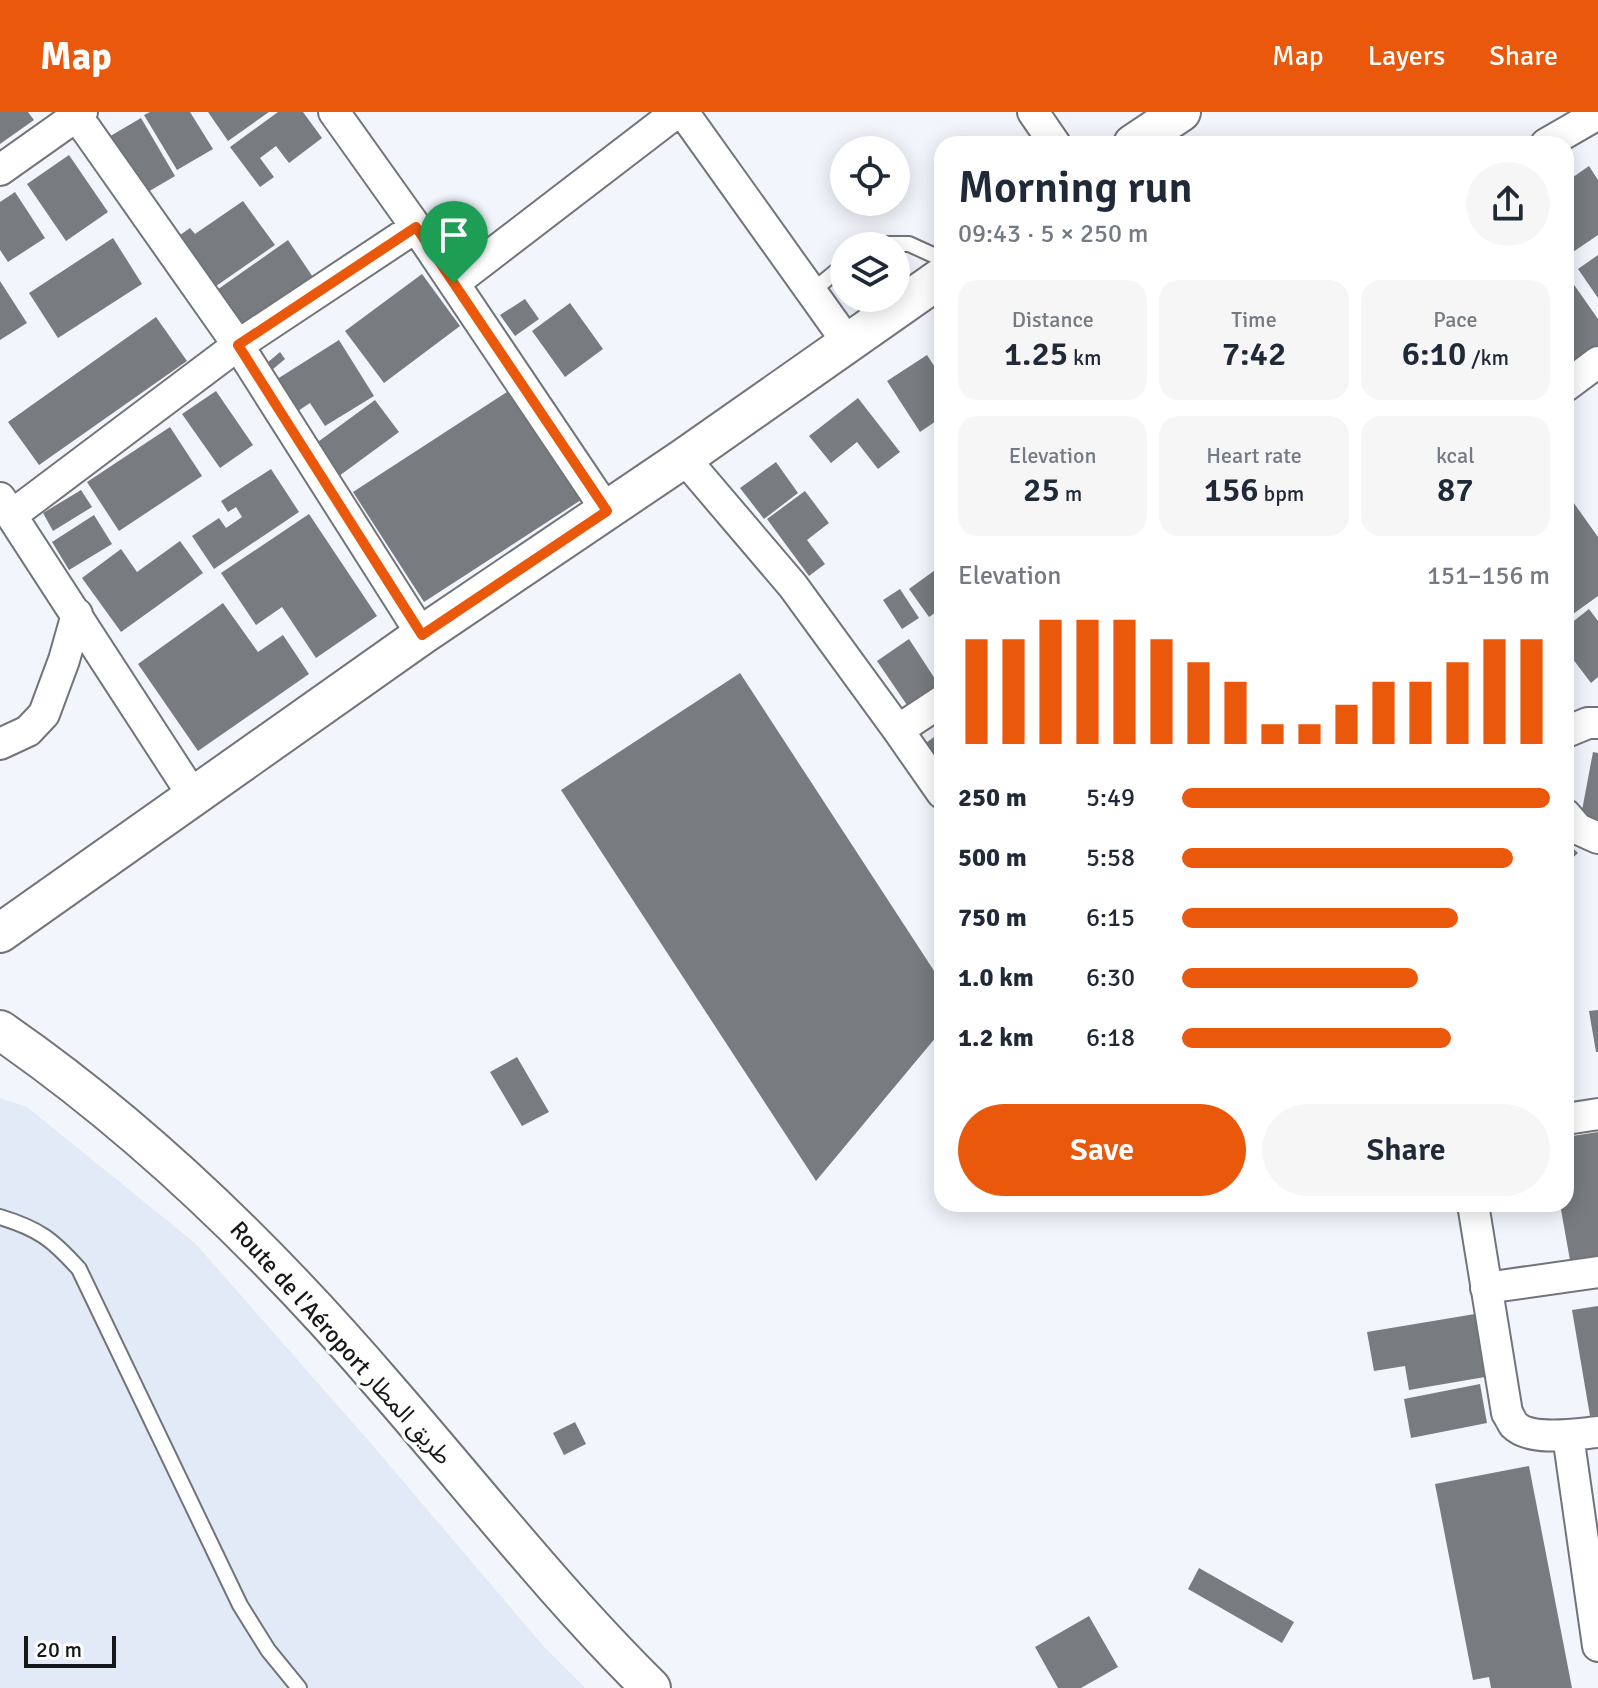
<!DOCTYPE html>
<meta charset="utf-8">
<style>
:root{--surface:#fff;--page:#f6f6f7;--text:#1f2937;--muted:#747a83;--accent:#ea580c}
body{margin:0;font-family:Signika,"Noto Sans Arabic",sans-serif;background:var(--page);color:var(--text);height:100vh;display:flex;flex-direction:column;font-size:30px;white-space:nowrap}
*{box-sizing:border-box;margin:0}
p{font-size:26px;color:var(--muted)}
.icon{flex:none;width:44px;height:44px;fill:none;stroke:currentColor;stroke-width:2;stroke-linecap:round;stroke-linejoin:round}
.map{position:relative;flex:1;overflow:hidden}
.side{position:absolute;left:934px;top:24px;width:640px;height:1076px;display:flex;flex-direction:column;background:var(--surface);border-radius:24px;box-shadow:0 4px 20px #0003}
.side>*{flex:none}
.tools{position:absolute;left:830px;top:24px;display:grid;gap:16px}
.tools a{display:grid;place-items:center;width:80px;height:80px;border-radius:50%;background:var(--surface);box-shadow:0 4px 20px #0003;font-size:40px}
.scale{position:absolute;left:24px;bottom:20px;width:92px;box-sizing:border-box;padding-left:8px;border:4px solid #151719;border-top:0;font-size:22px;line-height:28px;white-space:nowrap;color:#151719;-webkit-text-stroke:6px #fff;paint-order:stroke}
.pin{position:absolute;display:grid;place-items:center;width:68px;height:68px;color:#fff;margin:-82px -34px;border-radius:50% 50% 50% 0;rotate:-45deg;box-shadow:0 0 8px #0007}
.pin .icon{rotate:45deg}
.round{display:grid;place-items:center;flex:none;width:84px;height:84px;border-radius:42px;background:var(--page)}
.summary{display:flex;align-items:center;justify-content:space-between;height:136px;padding:0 24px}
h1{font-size:44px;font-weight:600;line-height:60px}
.metrics{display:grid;grid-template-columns:repeat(3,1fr);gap:12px;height:136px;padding:8px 24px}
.metrics div{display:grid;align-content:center;border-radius:20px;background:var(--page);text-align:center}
.metrics b{font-size:34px;font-weight:600}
.metrics small{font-size:22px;font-weight:400}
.metrics p{font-size:22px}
.chart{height:224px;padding:16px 24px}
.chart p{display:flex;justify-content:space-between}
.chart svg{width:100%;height:144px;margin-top:8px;stroke:var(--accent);stroke-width:6}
.button{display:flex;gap:16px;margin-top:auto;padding:16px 24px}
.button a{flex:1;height:92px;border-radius:48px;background:var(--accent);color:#fff;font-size:32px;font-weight:600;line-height:92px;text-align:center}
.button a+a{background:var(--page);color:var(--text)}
ul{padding:0 24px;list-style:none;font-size:26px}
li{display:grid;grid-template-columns:128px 96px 1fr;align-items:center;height:60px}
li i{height:20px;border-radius:10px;background:var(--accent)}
header{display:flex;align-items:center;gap:48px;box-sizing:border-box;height:112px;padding:0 40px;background:var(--accent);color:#fff}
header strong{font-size:38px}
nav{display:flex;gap:44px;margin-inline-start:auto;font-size:28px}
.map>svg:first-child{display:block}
.built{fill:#e1eaf6}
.building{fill:#787c81}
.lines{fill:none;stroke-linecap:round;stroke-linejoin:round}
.service-casing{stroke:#717479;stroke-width:18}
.minor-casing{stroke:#717479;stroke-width:34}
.tertiary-casing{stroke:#717479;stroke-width:42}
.service{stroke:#fff;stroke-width:14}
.minor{stroke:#fff;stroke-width:30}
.tertiary{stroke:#fff;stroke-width:38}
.route-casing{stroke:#fff;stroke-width:16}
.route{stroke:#ea580c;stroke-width:10}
.labels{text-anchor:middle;stroke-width:7;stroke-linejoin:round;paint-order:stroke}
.street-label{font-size:24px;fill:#151719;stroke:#fff}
</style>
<header>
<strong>Map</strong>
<nav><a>Map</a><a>Layers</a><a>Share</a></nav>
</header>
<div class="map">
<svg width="1598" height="1576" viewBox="0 0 1598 1576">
<rect width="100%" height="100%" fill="#f2f6fc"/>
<path class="built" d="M0,986L27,995L195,1131L374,1335L545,1536L585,1576H0Z"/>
<path class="building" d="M0,0H28L34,8L0,32Z
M150,0H190L213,37L177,58L144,3Z
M208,0H269L228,29Z
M278,0H303L322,26L289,51L276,34L260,46L274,65L260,75L230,35Z
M141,6L175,64L141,84L107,26Z
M69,43L108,100L66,129L27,72Z
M1589,54L1598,68V123L1570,142L1566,136V70Z
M15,80L45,126L8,150L0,138V90Z
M243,89L275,133L209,179L173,128L190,116L195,122Z
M113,126L142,172L58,226L29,181Z
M288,128L319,174L245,226L214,180Z
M1598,143V186L1578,157Z
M422,162L460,214L384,271L345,219Z
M1570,167L1598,207V233L1566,256V170Z
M0,169L27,211L0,228Z
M525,187L539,207L515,224L500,203Z
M570,191L603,237L565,265L532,219Z
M156,205L187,249L39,353L8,310Z
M339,228L374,284L325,314L310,291L295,301L274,269Z
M280,240L285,247L266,263L260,257Z
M927,243L942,266V305L920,320L887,269Z
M510,278L581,388L424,490L353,380Z
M216,279L253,333L220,356L182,302Z
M858,286L900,340L878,357L857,330L831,351L809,324Z
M375,288L399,320L335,367L311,335Z
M170,315L202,364L119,419L87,370Z
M776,350L798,381L764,407L740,376Z
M271,357L299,400L214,457L192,424L219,406L226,416L242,405L236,395L228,400L221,389Z
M81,378L92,395L53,419L43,401Z
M805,379L829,411L807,428L825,452L809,464L767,407Z
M1566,380L1598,425V484L1566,507Z
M309,402L377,504L316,546L282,495L256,513L221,461Z
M94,403L112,432L69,458L52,430Z
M180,429L203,461L121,520L82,466L121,437L137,460Z
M942,453V496L929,505L909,477Z
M900,477L919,506L902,517L883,488Z
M223,491L258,540L283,523L309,562L198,639L138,552Z
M1589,497L1598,509V565L1591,571L1566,538V515Z
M909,527L939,573L907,593L877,549Z
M740,561L942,871V918L816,1069L561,678Z
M942,619V653L926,631Z
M1593,640L1598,641V712L1580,709Z
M1566,729L1578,741L1566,752Z
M1598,898V940H1596L1589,899Z
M517,945L549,1000L522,1014L490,960Z
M1598,1020V1150L1571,1154L1560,1092H1566V1025Z
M1598,1194V1303L1590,1304L1572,1198Z
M1475,1202L1485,1265L1409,1278L1405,1254L1374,1259L1367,1220Z
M1480,1272L1487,1311L1411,1326L1404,1287Z
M575,1310L586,1332L564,1343L553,1321Z
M1529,1354L1572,1576H1491L1489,1565L1473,1568L1435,1372Z
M1199,1456L1294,1510L1282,1531L1188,1477Z
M1089,1504L1118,1555L1081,1576H1058L1035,1535Z"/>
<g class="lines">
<g class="service-casing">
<path id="service" d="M878,134L882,132H909L942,147
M811,180L844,153
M0,1105C39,1117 52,1127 79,1157L240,1493L268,1538L299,1576"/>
</g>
<g class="minor-casing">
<path id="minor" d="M74,0L238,233L422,523
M334,0L416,115L607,399
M683,0L848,231
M1033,0L1055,32
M1546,32L1598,2
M0,58L82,0
M454,171L677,0
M1566,274L1598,250
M684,346L793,474L898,618L942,681
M0,386L194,685
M12,403L238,233L416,115
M898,618L942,589
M1566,620L1588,611H1598
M0,632L28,619L44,602L64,548L77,502
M1566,703L1578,717L1598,726
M1566,1007L1598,1002
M1473,1092L1507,1301C1510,1305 1511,1309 1514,1313C1531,1330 1576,1322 1598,1320
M1486,1176L1598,1160
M1568,1323L1598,1534"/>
</g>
<g class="tertiary-casing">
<path id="tertiary" d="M1133,32L1181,0
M0,821L422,523L684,346L942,165
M0,918C145,1018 272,1143 386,1276C474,1377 556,1482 651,1576"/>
</g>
<use href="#service" class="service"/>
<use href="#minor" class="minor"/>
<use href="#tertiary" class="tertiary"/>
</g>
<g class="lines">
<g class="route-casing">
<path id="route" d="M416,115L607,399L422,523L238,233Z"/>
</g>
<use href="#route" class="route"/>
</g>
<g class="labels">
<g class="street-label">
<text transform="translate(341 1231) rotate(48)" y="8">Route de l'Aéroport طريق المطار</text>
</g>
</g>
</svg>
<div class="tools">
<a><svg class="icon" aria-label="locate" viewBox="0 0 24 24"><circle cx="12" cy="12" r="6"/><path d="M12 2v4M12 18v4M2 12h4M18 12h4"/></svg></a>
<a><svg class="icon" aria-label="layers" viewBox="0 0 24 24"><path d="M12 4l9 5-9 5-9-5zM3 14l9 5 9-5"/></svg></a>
</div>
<div class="scale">20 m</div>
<div class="pin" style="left:454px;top:171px;background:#1e9e55"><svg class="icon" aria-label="arrive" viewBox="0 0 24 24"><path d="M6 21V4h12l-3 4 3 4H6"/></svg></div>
<section class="side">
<div class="summary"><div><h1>Morning run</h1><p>09:43 · 5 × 250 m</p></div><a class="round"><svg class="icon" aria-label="share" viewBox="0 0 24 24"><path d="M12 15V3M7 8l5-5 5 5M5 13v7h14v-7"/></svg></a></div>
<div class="metrics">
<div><p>Distance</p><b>1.25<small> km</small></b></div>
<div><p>Time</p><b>7:42</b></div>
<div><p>Pace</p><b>6:10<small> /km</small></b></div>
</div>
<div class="metrics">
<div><p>Elevation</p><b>25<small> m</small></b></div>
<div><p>Heart rate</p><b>156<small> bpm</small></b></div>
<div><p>kcal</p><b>87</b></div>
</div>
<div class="chart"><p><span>Elevation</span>151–156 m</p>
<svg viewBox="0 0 160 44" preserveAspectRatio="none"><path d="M5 44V12M15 44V12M25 44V6M35 44V6M45 44V6M55 44V12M65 44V19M75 44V25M85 44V38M95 44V38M105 44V32M115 44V25M125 44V25M135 44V19M145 44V12M155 44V12"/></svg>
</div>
<ul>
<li><b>250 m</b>5:49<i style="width:100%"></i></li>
<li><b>500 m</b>5:58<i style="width:90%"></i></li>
<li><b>750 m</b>6:15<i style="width:75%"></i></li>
<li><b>1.0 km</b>6:30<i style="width:64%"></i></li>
<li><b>1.2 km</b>6:18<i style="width:73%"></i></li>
</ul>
<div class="button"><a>Save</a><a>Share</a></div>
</section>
</div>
